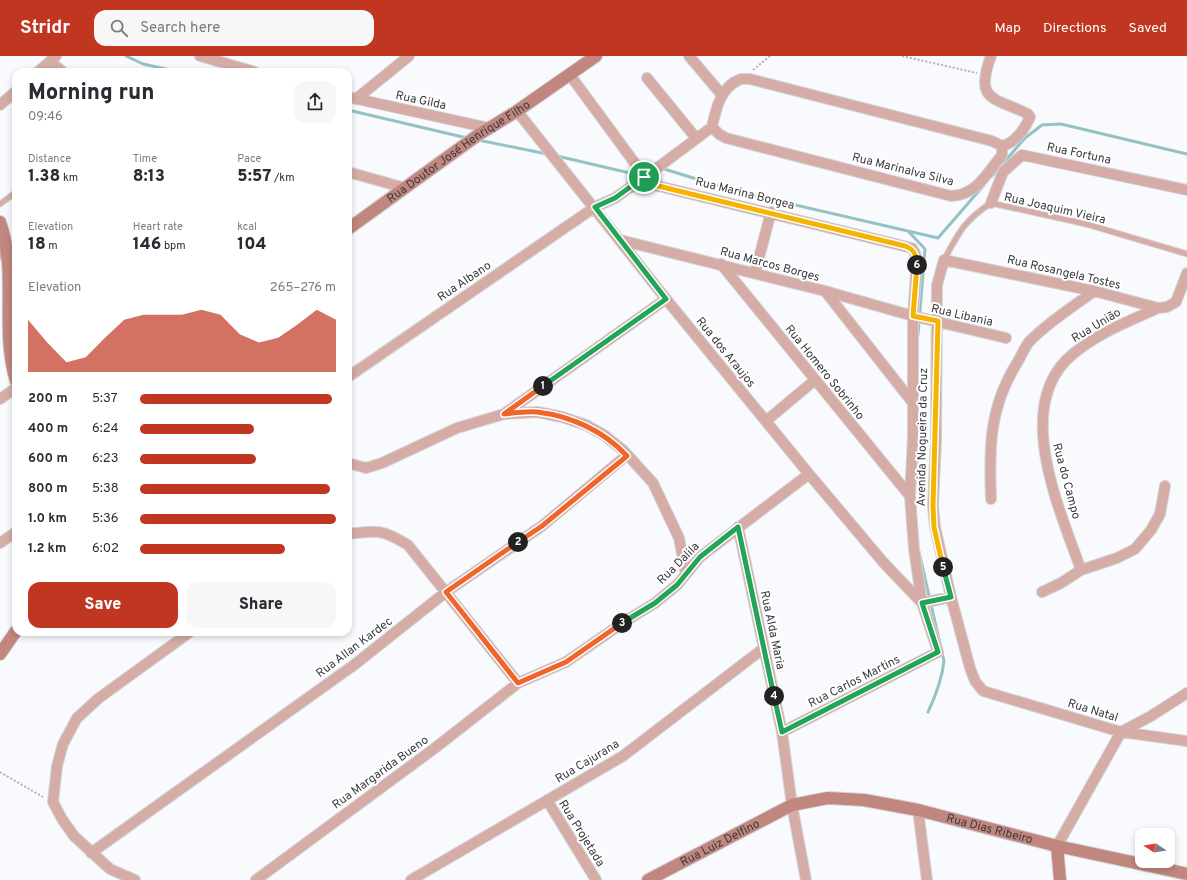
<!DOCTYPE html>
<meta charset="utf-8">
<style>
:root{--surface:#fff;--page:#f7f7f7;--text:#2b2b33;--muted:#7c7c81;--accent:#c13620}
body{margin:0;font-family:Overpass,sans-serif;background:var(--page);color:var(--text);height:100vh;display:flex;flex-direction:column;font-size:15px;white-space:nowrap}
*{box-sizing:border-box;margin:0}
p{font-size:13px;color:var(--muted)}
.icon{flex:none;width:22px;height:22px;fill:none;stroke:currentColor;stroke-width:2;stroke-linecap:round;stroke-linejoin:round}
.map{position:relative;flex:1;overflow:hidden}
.panel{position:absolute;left:12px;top:12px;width:340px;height:568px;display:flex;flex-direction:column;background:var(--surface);border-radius:12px;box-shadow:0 2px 6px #0003}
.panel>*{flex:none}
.needle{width:26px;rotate:282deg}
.controls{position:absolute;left:1135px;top:772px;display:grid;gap:8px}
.controls a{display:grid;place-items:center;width:40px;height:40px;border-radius:8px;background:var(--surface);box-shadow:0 2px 6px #0003;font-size:20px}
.pin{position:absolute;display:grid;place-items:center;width:34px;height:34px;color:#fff;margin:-17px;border:2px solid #fff;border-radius:50%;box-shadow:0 1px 4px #0007}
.km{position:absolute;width:20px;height:20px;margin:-10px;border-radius:50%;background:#222;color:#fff;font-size:11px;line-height:20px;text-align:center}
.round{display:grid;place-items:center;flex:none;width:42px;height:42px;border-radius:12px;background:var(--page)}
.headline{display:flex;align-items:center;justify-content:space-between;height:68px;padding:0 16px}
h1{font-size:22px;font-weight:800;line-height:30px}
.metrics{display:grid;grid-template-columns:repeat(3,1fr);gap:6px;height:68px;padding:4px 16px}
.metrics div{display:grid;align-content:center}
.metrics b{font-size:17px;font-weight:800}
.metrics small{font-size:11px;font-weight:400}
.metrics p{font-size:11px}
.chart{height:112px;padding:8px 16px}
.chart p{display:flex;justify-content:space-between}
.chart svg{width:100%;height:72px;margin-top:4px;fill:var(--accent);opacity:.7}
.button{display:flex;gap:8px;margin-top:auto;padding:8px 16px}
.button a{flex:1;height:46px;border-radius:12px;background:var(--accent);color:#fff;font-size:16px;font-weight:800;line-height:46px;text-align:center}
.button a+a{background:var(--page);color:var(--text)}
ul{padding:0 16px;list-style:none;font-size:13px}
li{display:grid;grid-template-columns:64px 48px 1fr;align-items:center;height:30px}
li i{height:10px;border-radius:5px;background:var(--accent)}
header{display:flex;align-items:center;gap:24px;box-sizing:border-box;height:56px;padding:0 20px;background:var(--accent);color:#fff}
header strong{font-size:19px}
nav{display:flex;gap:22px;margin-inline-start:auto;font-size:14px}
.search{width:280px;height:36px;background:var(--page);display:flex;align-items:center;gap:10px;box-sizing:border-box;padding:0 14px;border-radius:12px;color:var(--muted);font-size:15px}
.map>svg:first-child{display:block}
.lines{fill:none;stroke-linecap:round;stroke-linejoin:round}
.stream{stroke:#95c3c5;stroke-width:3}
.lane-casing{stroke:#d2d4d7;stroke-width:7}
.street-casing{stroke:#d2d4d7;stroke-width:12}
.secondary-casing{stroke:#d2d4d7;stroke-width:14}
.path{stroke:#afb1b4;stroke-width:2;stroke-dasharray:2 2;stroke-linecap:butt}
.lane{stroke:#d5aca6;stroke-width:5}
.street{stroke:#d5aca6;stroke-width:10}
.secondary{stroke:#c1867e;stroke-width:12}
.split-1-casing{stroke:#fff;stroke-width:8}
.split-2-casing{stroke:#fff;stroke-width:8}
.split-3-casing{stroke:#fff;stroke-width:8}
.split-4-casing{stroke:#fff;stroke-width:8}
.split-5-casing{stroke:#fff;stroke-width:8}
.split-6-casing{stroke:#fff;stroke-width:8}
.split-7-casing{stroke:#fff;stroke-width:8}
.split-1{stroke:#22a559;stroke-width:5}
.split-2{stroke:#f0652b;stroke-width:5}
.split-3{stroke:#f0652b;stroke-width:5}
.split-4{stroke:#22a559;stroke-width:5}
.split-5{stroke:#22a559;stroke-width:5}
.split-6{stroke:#f5b400;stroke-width:5}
.split-7{stroke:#f5b400;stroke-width:5}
.labels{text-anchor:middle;stroke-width:4;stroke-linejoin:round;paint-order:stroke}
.street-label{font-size:12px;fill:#3a3b3d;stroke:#fff}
</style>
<header>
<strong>Stridr</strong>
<div class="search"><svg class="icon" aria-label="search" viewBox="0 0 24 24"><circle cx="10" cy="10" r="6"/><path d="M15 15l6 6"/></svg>Search here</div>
<nav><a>Map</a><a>Directions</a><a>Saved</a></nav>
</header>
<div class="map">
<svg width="1187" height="824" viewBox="0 0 1187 824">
<rect width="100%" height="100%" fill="#f8fafe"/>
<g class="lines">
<path class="stream" d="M126,0L143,8L180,16
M348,54L467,82
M478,84L547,98
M557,100L634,118L639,117
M660,114L664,113L739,136L938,182L984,129
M993,119L1025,82L1042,69L1061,68L1187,98
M909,176L925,193L918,279
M917,409V391
M919,496L944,605C942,624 936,639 928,656"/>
<g class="lane-casing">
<path id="lane" d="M0,148L16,136
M944,204C959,176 964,165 991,147L1086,168L1187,198"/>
</g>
<g class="street-casing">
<path id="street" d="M200,0L255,16
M689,0L722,39
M991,0C974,46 994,41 1028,58L1030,61C1025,73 1015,87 1002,90
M50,5L63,16
M38,16L56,0
M570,19L645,121L712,71
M647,22L696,82
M741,23H750L992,85L1002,90V99C987,117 977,139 951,140L726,82L719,78L712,71C716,52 721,30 741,23Z
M348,41L489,72
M356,43L409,0
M0,49L16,35
M517,55L666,243L809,418L883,506L922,547L951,541
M348,116L405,132
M991,147L1003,116L1022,99L1187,134
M620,184L825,235L913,260L1006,282
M0,198L8,193L16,191
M721,208L910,440
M755,217L771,156
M1187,217L1176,246L1167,251L1158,252L1094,235L944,204L937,229L936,384L933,450L935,471L951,541L970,612L975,625L983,635L1121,676L1187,685
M825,235L913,347
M348,321L595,151L615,142L645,121L650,128L912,192L915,197L917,204L913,260V381L910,440L914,493L922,547L938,596L782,676
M0,343L16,332
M504,358L666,243
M766,365L815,324
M348,407L366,412L382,407L457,372L504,358L537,356L562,361L586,369L604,379L624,395L653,427L679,482L686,518
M991,443C989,392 989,352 1017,307C1021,301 1024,292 1029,286C1048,266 1073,251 1094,235
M738,471L782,676L792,749L806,824
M348,478C377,474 382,473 408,489L518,627
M0,487L16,476
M1081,514C1060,454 1011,348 1073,298C1098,277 1129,265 1158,252
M1042,536L1061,527L1081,514L1117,502L1135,493L1151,474L1160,458L1165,430
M547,744L596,824
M918,754L927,824
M1057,790L1121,676L1151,660L1187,637
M91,797L354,609L446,536L542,470L627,399
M135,824L110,813L74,780L62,763L53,746L57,710L63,688L77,662L99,642L190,576
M256,824L435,692L518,627L566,606L624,566L655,547L677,529L700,501L809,418
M411,824L623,700L764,592"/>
</g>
<g class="secondary-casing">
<g id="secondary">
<path d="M0,166C18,217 0,273 16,325"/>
<path id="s1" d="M348,173L478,79L517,55L596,0"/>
<path d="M0,598L16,575"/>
<path d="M1057,790L1060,824"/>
<path id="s2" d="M648,824L792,749L828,742L864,744L918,754L1057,790L1187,818"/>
</g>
</g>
<path class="path" d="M902,0L977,17
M753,14L770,0
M0,716L43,741"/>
<use href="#lane" class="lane"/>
<use href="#street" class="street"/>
<use href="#secondary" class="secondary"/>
</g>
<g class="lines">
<g class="split-1-casing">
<path id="split-1" d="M543,330L666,243L595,151L615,142L644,121"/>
</g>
<g class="split-2-casing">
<path id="split-2" d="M518,486L542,470L627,400C604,375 571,360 537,356C527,355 514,357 504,358L543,330"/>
</g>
<g class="split-3-casing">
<path id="split-3" d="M518,486L446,536L518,627L566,606L622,567"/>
</g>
<g class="split-4-casing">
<path id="split-4" d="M622,567L655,547L677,529L700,501L738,471L774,640"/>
</g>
<g class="split-5-casing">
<path id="split-5" d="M774,640L782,676L938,596L922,547L951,541L943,511"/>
</g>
<g class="split-6-casing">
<path id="split-6" d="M917,209L913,260L938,265L933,450L934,471L943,511"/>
</g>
<g class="split-7-casing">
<path id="split-7" d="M644,121L650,128L905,190C914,193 917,199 917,209"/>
</g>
<use href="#split-1" class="split-1"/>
<use href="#split-2" class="split-2"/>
<use href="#split-3" class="split-3"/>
<use href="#split-4" class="split-4"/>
<use href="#split-5" class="split-5"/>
<use href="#split-6" class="split-6"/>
<use href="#split-7" class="split-7"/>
</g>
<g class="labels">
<g class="street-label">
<text transform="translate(421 44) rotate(12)" y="4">Rua Gilda</text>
<text dy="4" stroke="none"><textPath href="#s1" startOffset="135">Rua Doutor José Henrique Filho</textPath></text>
<text transform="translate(1079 97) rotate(12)" y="4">Rua Fortuna</text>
<text transform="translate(903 113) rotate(14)" y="4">Rua Marinalva Silva</text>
<text transform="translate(745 137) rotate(14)" y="4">Rua Marina Borgea</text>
<text transform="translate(1055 152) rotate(13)" y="4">Rua Joaquim Vieira</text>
<text transform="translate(770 208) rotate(15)" y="4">Rua Marcos Borges</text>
<text transform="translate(1064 216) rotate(13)" y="4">Rua Rosangela Tostes</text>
<text transform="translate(464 225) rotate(-34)" y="4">Rua Albano</text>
<text transform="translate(962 259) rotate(13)" y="4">Rua Libania</text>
<text transform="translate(1096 269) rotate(-31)" y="4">Rua União</text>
<text transform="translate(726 296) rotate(51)" y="4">Rua dos Araujos</text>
<text transform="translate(825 316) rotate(51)" y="4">Rua Homero Sobrinho</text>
<text transform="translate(922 381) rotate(-89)" y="4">Avenida Nogueira da Cruz</text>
<text transform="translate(1067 425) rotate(75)" y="4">Rua do Campo</text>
<text transform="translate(678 507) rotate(-45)" y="4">Rua Dalila</text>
<text transform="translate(773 574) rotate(78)" y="4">Rua Alda Maria</text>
<text transform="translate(354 591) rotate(-37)" y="4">Rua Allan Kardec</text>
<text transform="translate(854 625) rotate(-27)" y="4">Rua Carlos Martins</text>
<text transform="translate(1093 654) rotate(17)" y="4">Rua Natal</text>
<text transform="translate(587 705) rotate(-31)" y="4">Rua Cajurana</text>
<text transform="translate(380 716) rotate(-36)" y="4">Rua Margarida Bueno</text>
<text dy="4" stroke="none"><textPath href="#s2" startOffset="364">Rua Dias Ribeiro</textPath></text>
<text transform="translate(582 777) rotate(58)" y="4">Rua Projetada</text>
<text dy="4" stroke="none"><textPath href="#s2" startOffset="81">Rua Luiz Delfino</textPath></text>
</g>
</g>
</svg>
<div class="controls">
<a><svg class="needle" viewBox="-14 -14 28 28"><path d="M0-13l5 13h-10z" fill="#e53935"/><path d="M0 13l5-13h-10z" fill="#7c7c81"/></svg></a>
</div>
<div class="pin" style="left:644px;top:121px;background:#1e9e55"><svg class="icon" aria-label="arrive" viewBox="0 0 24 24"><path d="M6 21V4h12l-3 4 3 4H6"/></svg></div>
<b class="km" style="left:543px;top:330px">1</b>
<b class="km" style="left:518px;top:486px">2</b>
<b class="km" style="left:622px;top:567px">3</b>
<b class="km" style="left:774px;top:640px">4</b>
<b class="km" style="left:943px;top:511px">5</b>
<b class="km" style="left:917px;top:209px">6</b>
<section class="panel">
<div class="headline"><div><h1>Morning run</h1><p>09:46</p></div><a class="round"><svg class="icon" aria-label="share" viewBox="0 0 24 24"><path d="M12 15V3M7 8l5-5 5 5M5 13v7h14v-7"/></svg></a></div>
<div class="metrics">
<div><p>Distance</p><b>1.38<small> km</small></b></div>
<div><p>Time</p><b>8:13</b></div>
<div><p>Pace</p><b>5:57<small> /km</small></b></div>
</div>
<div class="metrics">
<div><p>Elevation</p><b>18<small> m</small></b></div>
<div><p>Heart rate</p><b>146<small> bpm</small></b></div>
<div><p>kcal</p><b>104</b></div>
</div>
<div class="chart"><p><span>Elevation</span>265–276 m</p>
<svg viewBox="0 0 160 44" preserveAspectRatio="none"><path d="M0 44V12L10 26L20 38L30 35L40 23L50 12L60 9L70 9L80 9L90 6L100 9L110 21L120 26L130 23L140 15L150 6L160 12V44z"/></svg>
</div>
<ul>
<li><b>200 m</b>5:37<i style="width:98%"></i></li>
<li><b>400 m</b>6:24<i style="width:58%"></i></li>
<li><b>600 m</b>6:23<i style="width:59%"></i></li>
<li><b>800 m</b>5:38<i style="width:97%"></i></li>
<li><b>1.0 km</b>5:36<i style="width:100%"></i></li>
<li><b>1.2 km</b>6:02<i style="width:74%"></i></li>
</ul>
<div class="button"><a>Save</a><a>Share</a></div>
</section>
</div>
